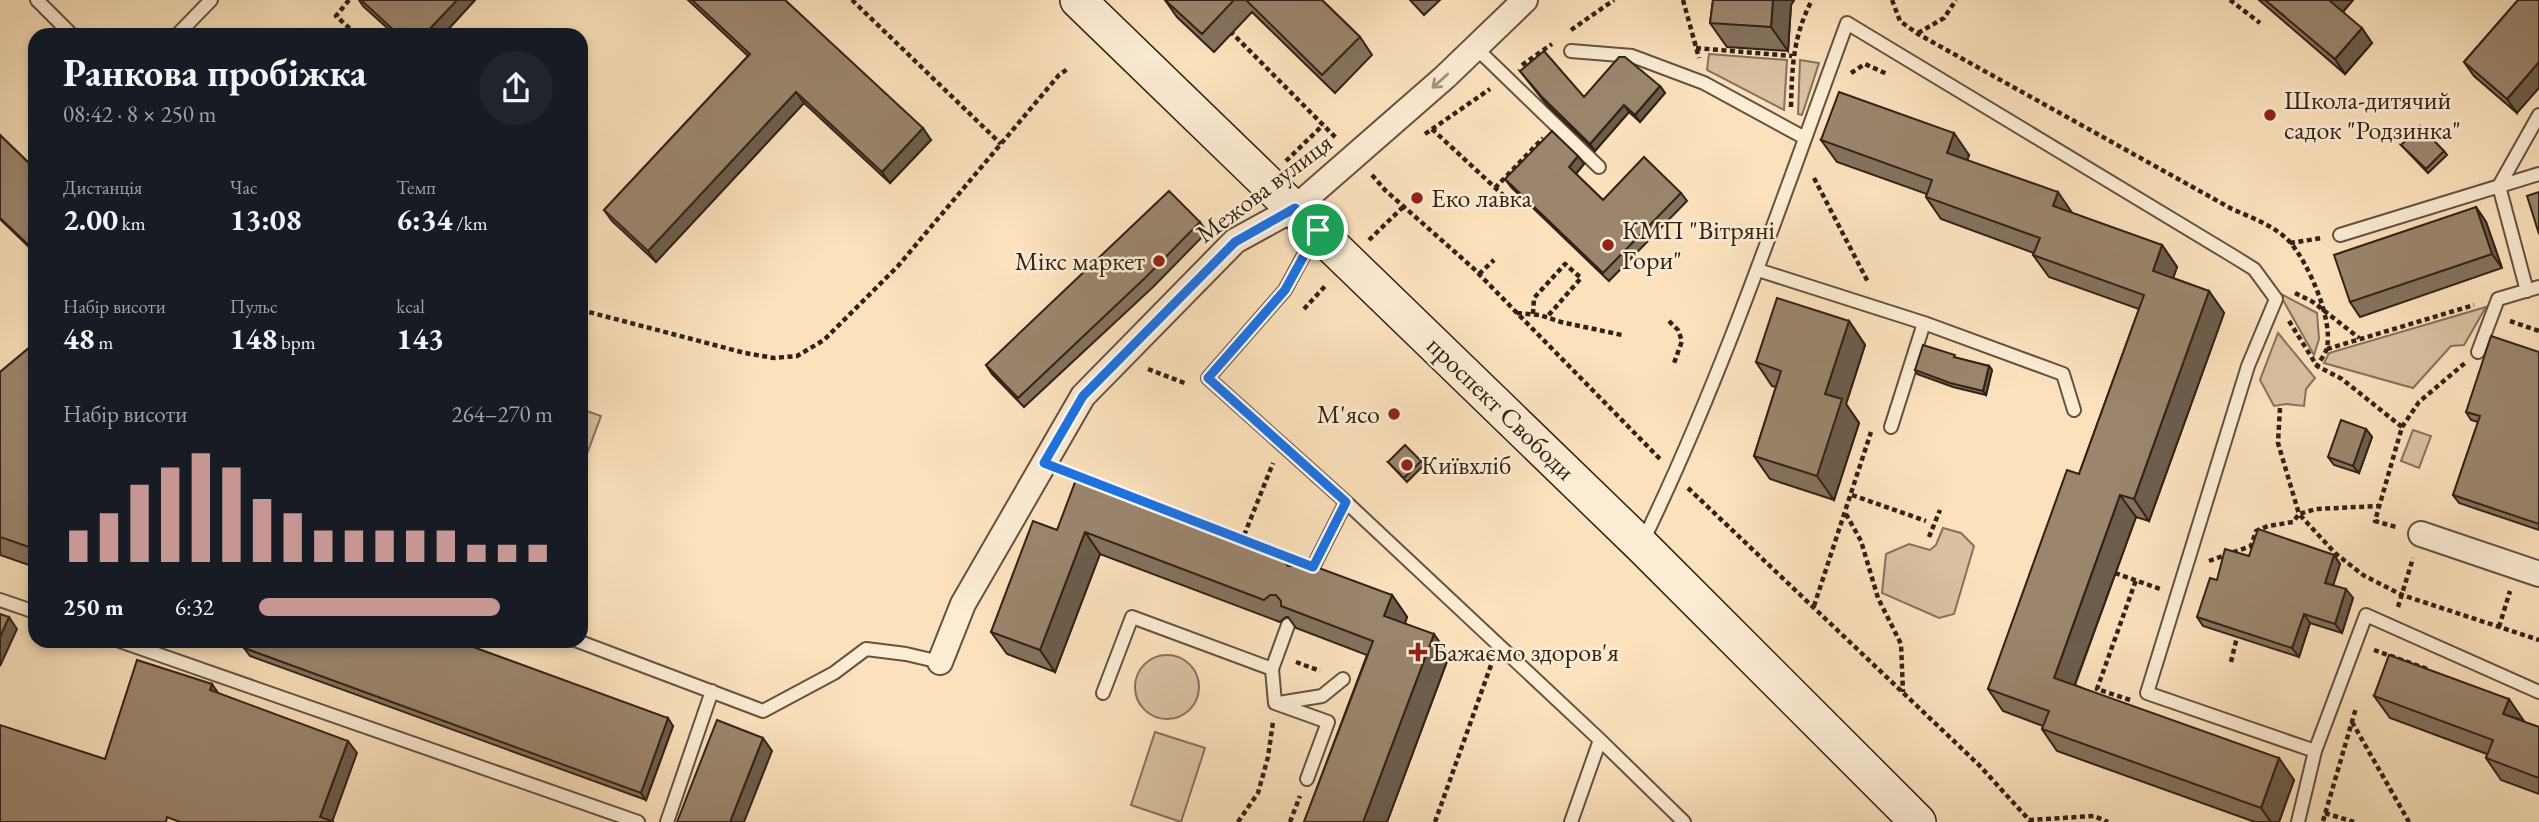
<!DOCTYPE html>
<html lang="uk">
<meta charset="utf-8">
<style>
:root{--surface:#171b24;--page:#20242c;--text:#f1f3f6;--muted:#9ea1a6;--accent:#c59692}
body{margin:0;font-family:"EB Garamond",serif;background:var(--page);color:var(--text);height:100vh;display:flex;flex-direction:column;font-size:26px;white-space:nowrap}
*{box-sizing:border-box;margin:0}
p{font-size:23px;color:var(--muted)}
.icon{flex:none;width:38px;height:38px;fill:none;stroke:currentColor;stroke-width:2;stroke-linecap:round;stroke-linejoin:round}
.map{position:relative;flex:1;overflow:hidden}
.sheet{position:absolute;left:28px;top:28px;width:560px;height:620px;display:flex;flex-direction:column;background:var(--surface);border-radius:21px;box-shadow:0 4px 10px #0003}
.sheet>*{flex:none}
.pin{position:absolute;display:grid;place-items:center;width:60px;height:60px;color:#fff;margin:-30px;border:4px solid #fff;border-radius:50%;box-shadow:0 2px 7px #0007}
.round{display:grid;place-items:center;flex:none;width:74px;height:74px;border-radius:37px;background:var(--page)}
.overview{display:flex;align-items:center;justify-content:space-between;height:119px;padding:0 35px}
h1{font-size:38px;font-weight:700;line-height:52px}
.stats{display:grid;grid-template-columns:repeat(3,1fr);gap:10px;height:119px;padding:7px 35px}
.stats div{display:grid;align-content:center}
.stats b{font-size:30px;font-weight:700}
.stats small{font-size:19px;font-weight:400}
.stats p{font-size:19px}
.chart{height:196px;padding:14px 35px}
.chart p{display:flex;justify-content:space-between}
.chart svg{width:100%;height:126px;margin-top:7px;stroke:var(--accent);stroke-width:6}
ul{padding:0 35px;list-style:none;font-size:23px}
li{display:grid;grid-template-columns:112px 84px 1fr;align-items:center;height:52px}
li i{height:18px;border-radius:9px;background:var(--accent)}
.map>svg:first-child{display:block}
.green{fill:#d9c1a1;stroke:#86715c;stroke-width:2}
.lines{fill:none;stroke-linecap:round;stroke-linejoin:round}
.lane-casing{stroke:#655140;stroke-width:16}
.street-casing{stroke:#655140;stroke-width:28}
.secondary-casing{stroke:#332117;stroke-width:38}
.path{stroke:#332117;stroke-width:4.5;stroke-dasharray:5 3.5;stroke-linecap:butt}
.lane{stroke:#fcecd4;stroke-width:12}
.street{stroke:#fcecd4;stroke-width:24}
.secondary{stroke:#fcecd4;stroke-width:35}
.wall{fill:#85725e;stroke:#332117;stroke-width:2}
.shaded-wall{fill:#6c5d4c;stroke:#332117;stroke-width:2}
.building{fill:#9b856d;stroke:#332117;stroke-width:2}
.oneway{stroke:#a2917f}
.route-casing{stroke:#fff;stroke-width:14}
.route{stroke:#1a73e8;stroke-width:9}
.poi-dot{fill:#8f2418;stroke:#fcecd4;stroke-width:2.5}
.labels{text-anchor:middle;stroke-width:5;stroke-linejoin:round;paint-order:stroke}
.poi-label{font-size:26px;fill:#332117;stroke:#fcecd4;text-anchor:start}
.street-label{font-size:26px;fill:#332117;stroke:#fcecd4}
</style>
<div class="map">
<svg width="2539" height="822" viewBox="0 0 2539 822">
<rect width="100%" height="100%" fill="#fbe2bd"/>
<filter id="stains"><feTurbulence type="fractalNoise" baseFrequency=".00286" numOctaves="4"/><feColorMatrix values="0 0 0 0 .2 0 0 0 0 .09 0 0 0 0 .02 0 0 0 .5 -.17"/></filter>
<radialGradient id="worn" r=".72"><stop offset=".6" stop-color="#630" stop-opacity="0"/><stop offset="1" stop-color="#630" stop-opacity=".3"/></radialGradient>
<path class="green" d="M1709,54L1787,60L1784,110L1707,70Z
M1800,60L1819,63L1802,115L1798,114Z
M2279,293L2317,313L2319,339L2314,355Z
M2486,307L2464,345L2451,346L2413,388L2324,363L2329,353Z
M2278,333L2315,378L2306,389L2304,406L2286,404L2274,406L2260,380Z
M581,409L601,416L581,470Z
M2413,430L2431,436L2419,468L2401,461Z
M1943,528L1961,533L1974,546L1954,614L1939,618L1882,593L1886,554L1909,544L1930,550L1936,545Z
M1135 687a32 32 0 1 1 64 0a32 32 0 1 1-64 0Z
M1155,732L1205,748L1181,822L1131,805Z"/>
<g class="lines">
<g class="lane-casing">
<path id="lane" d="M37,0L72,35
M177,35L211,0
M1475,47L1599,167
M1571,51L1632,56L1704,83L1805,138
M1316,233L1285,290L1208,378L1346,502L1600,740L1684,822
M2340,235L2539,174
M1758,270L1924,323L2063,374L2074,410
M2527,291L2499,186L2539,115
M2478,352L2498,299L2539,287
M1891,427L1924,323
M1643,541C1724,374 1783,197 1847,23L2233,256L2254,269L2276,299L2248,366L2147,693L2315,751
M1307,579L1346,502
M0,600L35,612
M1288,625L1272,669L1275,703L1328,722L1307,779
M117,640L638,822
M575,640L763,711L834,673L866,649L906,654L940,662
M1103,693L1132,617L1272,669
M1279,703L1322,696L1343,679
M667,822L712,691
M1571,822L1600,740
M2298,822L2315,751L2366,615L2539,692"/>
</g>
<g class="street-casing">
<path id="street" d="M2421,534L2539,574
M940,662L963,604L1083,396L1235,241L1295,208L1445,77L1525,0"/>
</g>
<g class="secondary-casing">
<path id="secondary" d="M1078,0L1641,545L1918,822"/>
</g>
<path class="path" d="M349,0L336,16L357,35
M852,0L1001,144
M1683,0L1699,58
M1892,0L1900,21L1918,34L2232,209C2252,218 2273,225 2289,241C2308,262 2333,319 2327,347C2326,354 2320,360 2317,366
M2230,0L2260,23
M1571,30L1614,0
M1230,31L1337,139
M1918,33L1944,18L1956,0
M1696,48L1792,56
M1522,65L1552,44
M1851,73L1865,64L1887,74
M1791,107C1792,67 1793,36 1812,0
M1432,129L1503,195
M1425,134L1490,89
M581,156L584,162V311
M1286,161L1323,125
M1372,175L1385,190L1473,268L1660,459
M1814,178L1868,282
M1495,188L1543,138
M1369,240L1404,206
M2290,243L2322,238
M1479,274L1494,260
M2295,293L2313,302L2359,338
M1304,309L1327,284
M581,310L745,353L774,358L797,356L824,340L898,266L1059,75L1069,68
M1517,313L1540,315L1561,322L1622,335
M1533,314L1534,298L1565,264L1581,278L1547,317
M1669,321L1678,330L1682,341L1673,366
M2289,321L2317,366L2342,379L2402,427L2375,521L2396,527
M2510,321L2539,331
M2327,349L2474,305
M1148,369L1187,384
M2280,408L2278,443L2299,514L2316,509L2379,506
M2402,427L2419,402L2465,363
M1068,472L1184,517
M1688,488L1979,765L2031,822
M1852,495L1926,521
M1846,514L1861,541L1878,598L1901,644L1903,692
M1929,537L1940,510
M1241,543L1273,463
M2209,561L2251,546L2256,531L2268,526L2293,522L2299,514L2335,553L2363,575L2402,595L2539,640
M2115,573L2160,589
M1814,606L1871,432
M2398,607L2413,558
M2499,627L2510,591
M2374,650L2427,669
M1296,662L1320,671
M2231,662L2237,637
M2130,700L2097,689L2136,580
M2352,722L2409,822
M2325,813L2354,822
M2029,820L2094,816L2108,822
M2323,821L2356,708
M1238,822L1258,793L1268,757L1273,722
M1290,822L1300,796
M1435,822L1491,665"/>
<use href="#lane" class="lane"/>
<use href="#street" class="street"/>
<use href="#secondary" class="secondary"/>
</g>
<path class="wall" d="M359,0H475L443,35H395L363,6Z
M688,0H785L931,140L890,183L804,103L656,262L612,221L604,210L748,56Z
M1165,0H1322L1360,37L1372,55L1335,93L1252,12L1214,52L1177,17Z
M1410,0H1440L1424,15Z
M1713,0H1794L1791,5L1788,51L1727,47L1710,23Z
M2259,0H2353L2343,12L2372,43L2345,74Z
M2518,0L2517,113L2474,76L2464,62Z
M1520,71L1584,97L1660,86L1665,93L1640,122L1629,112L1595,151L1547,105Z
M0,135L35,169V253L0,219Z
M1821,140L1969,155L1967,160L2072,213L2162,245L2177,267L2173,278L2209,291L2224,313L2149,521L2136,517L2075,685L2294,780L2279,822H2255L2057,751L2042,729L2043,726L2003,711L1988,689L2079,474L2139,309L2049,277L2033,255L2034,253L1941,219L1926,197L1927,194L1837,162Z
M2401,145L2444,151L2447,155L2428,173Z
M1584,164L1576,174L1603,200L1681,193L1687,201L1609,281L1511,187L1505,179Z
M2476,207L2486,222L2502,268L2360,317L2350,302Z
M1200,222L1207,232L1153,287L1024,407L992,374L986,365Z
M1849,321L1865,345L1846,404L1859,423L1834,500L1770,479L1754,456L1776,387L1772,386L1756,362Z
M35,343V567L0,555V372Z
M2539,352V530L2459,503L2453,495L2478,422L2471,420L2466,412Z
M1956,358L1989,366L1992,370L1986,395L1953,387L1917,374L1915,370Z
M2366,429L2372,437L2359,473L2334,465L2328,457Z
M1421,461L1424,465L1407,482L1388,462Z
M1057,530L1284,555L1292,566L1392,595L1407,617L1405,623L1449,656L1387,822H1304L1367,655L1296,628L1288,617H1286L1280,622L1100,554L1055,672L1007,654L991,632Z
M2334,555L2340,564L2333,585L2353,598L2342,633L2310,623L2299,657L2203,626L2197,617L2217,580L2249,556Z
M244,648L673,726L646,800L250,656Z
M2374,696L2524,722L2539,727V794L2501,780L2486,758L2487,754L2390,718Z"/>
<path class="shaded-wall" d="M457,0H475L443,35H424Z
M1773,0H1794L1791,5L1788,51L1771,27Z
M2331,0H2353L2340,15L2330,1Z
M2362,28L2372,43L2345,74L2335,59Z
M2539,62V88L2517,113L2507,99Z
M1660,86L1665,93L1640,122L1635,115Z
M796,92L804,103L656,262L648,251Z
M1624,105L1629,112L1595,151L1590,144Z
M923,128L931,140L890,183L882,172Z
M1954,133L1969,155L1962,174L1947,153Z
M1578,156L1584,164L1575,175L1569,167Z
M2058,192L2073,214L2053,206Z
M2476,207L2486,222L2502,268L2492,254Z
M2162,245L2177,267L2168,293L2153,271Z
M2209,291L2224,313L2149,521L2134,499Z
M1849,321L1865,345L1846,404L1859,423L1834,500L1817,476L1825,394Z
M1989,366L1992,370L1986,395L1983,391Z
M2366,429L2372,437L2359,473L2353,466Z
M2120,495L2136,517L2069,700L2054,678Z
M1085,532L1100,554L1055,672L1040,650Z
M1284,555L1299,577L1284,562Z
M2334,555L2340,564L2331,592L2325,583Z
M2346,589L2353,598L2342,633L2335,624Z
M1392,595L1407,617L1400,638L1384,616Z
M2304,614L2310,623L2299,657L2292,648Z
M9,617L17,629L0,666V637Z
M1434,634L1449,656L1387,822H1363Z
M212,684L221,697L210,690Z
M2509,699L2524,721L2503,714Z
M668,718L673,726L646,800L641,793Z
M763,738L772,751L744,822H730Z
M348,741L357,753L332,822L320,817Z
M2279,758L2294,780L2279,822H2271L2261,808Z"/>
<path class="building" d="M361,0H457L424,35H399Z
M692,0H785L923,128L882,172L796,92L648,251L604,210L750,54Z
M1165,0H1234L1202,34Z
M1246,0H1322L1360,37L1322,75Z
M1713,0H1773L1771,27L1710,23Z
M2265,0H2331L2330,1L2362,28L2335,59Z
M2518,0H2539V62L2507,99L2464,62Z
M1544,51L1584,97L1619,57H1625L1660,86L1635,115L1624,105L1590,144L1542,97L1520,71Z
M1839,92L1954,133L1947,153L2058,192L2053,206L2162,245L2153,271L2209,291L2134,499L2120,495L2054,678L2279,758L2261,808L2042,729L2049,711L1988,689L2067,470L2079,474L2144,295L2033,255L2040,238L1926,197L1932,180L1821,140Z
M2420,126L2444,151L2426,169L2401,145Z
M1552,131L1578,156L1569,167L1603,200L1644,157L1681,193L1603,273L1505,179Z
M0,135L35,169V251L0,218Z
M1169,191L1200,222L1146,277L1018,398L986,365Z
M2539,192V234L2527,196Z
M2476,207L2492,254L2350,302L2334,255Z
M1777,298L1849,321L1825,394L1842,399L1817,476L1754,456L1781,371L1756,362Z
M2491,336L2539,352V524L2453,495L2480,416L2466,412Z
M35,343V549L0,537V372Z
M1923,345L1955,355L1954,357L1989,366L1983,391L1950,383L1915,370Z
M2341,420L2366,429L2353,466L2328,457Z
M1405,445L1421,461L1404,478L1388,462Z
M1077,477L1284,555V562L1288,566H1296L1300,561L1392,595L1384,616L1434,634L1363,822H1304L1373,641L1281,606V601L1276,595H1270L1264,600L1085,532L1040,650L991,632L1033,521L1057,530Z
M2258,529L2334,555L2325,583L2346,589L2335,624L2304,614L2292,648L2197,617L2210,578L2217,580L2225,549L2249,556Z
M0,614L9,617L0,637Z
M247,640H454L668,718L641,793L244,648Z
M2389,655L2509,699L2503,714L2539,727V778L2486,758L2493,740L2374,696Z
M137,660L212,684L210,690L348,741L320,817L334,822H180L167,817L166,822H0V725L105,759Z
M717,720L763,738L730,822H677Z"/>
<defs><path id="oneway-shaft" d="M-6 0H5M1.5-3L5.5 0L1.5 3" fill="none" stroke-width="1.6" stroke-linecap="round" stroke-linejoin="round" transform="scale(1.75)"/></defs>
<use class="oneway" href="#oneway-shaft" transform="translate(1440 81) rotate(138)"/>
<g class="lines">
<g class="route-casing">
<path id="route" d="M1295,208L1318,230L1285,290L1208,378L1346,502L1313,567L1044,463L1083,396L1235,242Z"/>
</g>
<use href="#route" class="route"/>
</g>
<g class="poi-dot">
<circle cx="2270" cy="115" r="7"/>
<circle cx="1417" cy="198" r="7"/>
<circle cx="1608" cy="245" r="7"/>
<circle cx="1159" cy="261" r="7"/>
<circle cx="1394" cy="414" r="7"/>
<circle cx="1407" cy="465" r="7"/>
<path d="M1414.5 641.5h7v7h7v7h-7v7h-7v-7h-7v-7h7z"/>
</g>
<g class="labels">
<g class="poi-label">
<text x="2284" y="109">Школа-дитячий<tspan x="2284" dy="30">садок "Родзинка"</tspan></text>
<text x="1431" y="207">Еко лавка</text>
<text x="1622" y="239">КМП "Вітряні<tspan x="1622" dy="30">Гори"</tspan></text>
<text x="1145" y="270" text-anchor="end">Мікс маркет</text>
<text x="1380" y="423" text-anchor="end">М'ясо</text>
<text x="1421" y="474">Київхліб</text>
<text x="1432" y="661">Бажаємо здоров'я</text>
</g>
<g class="street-label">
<text transform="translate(1264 188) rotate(-37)" y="9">Межова вулиця</text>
<text transform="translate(1501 408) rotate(44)" y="9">проспект Свободи</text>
</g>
</g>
<rect width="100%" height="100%" filter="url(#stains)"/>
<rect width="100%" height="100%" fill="url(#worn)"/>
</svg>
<div class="pin" style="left:1318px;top:230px;background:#1e9e55"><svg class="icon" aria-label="arrive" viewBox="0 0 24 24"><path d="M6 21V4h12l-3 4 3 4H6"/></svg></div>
<section class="sheet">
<div class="overview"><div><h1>Ранкова пробіжка</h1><p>08:42 · 8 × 250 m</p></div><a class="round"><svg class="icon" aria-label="share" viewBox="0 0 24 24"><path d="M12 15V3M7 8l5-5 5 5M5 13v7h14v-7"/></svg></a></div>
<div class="stats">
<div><p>Дистанція</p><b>2.00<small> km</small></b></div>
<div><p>Час</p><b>13:08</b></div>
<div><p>Темп</p><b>6:34<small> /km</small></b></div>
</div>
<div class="stats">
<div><p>Набір висоти</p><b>48<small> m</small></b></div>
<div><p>Пульс</p><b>148<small> bpm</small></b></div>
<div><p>kcal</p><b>143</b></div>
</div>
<div class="chart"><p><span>Набір висоти</span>264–270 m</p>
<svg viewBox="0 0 160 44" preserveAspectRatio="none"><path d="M5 44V33M15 44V27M25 44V17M35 44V11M45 44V6M55 44V11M65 44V22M75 44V27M85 44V33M95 44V33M105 44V33M115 44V33M125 44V33M135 44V38M145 44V38M155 44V38"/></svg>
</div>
<ul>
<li><b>250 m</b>6:32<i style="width:82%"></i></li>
</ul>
</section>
</div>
